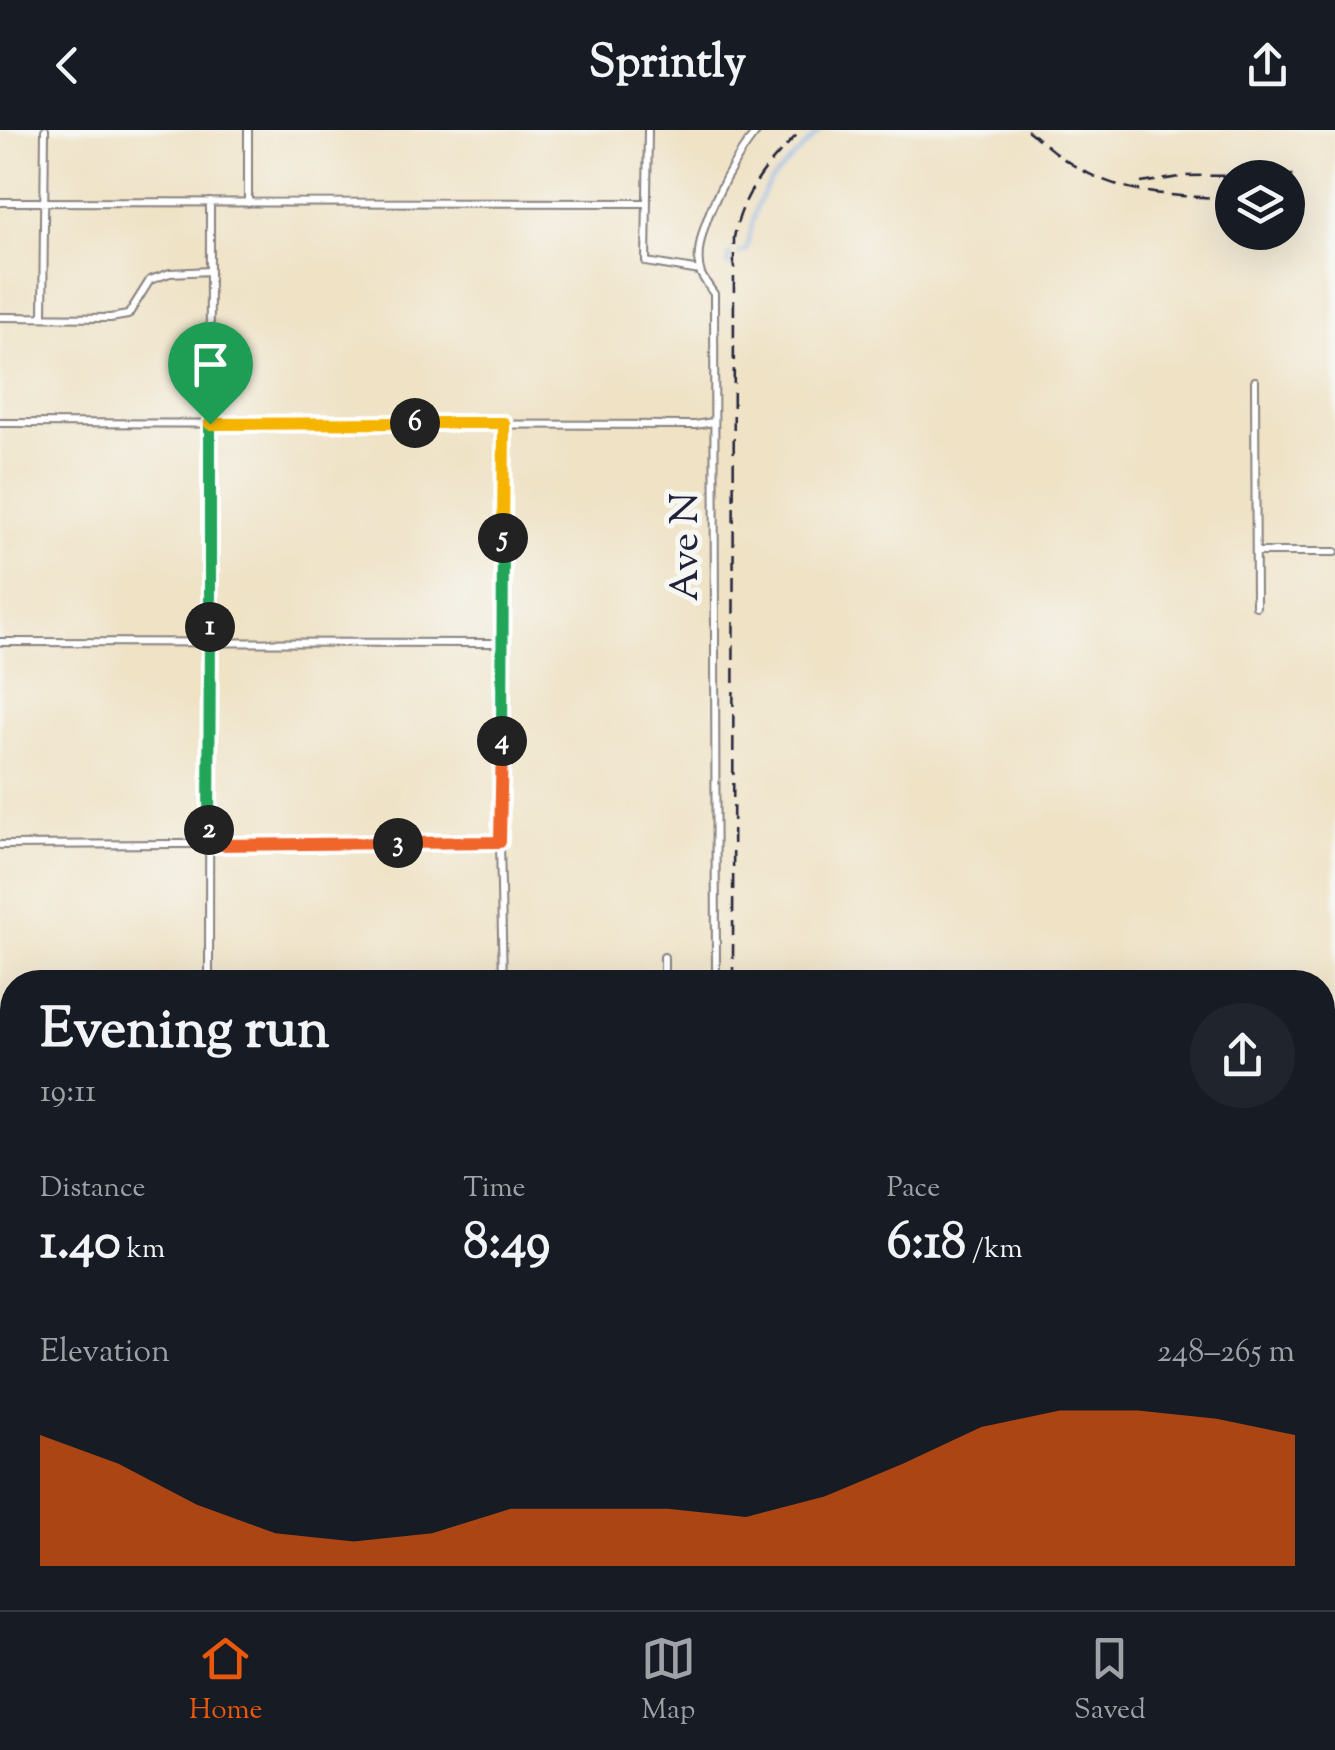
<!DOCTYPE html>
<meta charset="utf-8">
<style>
:root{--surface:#171b24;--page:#20242c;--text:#f1f3f6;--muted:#9ea1a6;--line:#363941;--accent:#ea580c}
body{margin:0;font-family:"Sorts Mill Goudy",serif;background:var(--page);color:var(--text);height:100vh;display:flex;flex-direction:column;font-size:38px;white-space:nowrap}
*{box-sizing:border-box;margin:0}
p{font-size:32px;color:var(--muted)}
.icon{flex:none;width:55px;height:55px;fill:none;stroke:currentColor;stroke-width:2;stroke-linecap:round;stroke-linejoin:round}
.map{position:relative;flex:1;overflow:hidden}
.side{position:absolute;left:0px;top:840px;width:1335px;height:640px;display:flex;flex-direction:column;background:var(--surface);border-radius:40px 40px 0 0;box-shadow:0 10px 40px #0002}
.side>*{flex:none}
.tools{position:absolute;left:1215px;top:30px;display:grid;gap:20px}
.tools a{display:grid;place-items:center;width:90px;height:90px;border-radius:50%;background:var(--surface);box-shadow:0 10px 40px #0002;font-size:50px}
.pin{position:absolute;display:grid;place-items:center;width:85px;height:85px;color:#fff;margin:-102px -42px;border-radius:50% 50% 50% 0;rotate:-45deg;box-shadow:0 0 10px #0007}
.pin .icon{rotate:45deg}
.km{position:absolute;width:50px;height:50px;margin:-25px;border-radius:50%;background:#222;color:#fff;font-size:28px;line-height:50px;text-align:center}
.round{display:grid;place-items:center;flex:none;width:105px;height:105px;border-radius:52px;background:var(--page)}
.headline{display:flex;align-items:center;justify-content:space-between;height:170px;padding:0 40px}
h1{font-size:55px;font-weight:700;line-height:75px}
.figures{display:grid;grid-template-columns:repeat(3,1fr);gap:15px;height:170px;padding:10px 40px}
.figures div{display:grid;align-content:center}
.figures b{font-size:50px;font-weight:700}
.figures small{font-size:28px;font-weight:400}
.figures p{font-size:28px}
.chart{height:280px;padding:20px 40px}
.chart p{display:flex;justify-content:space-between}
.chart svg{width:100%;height:180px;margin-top:10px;fill:var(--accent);opacity:.7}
header{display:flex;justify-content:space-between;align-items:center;height:130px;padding:0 40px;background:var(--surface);font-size:45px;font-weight:700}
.dock{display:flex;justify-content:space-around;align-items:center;height:140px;border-top:2px solid var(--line);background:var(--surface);font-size:28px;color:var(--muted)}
.dock a{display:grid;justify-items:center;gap:5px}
.dock .on{color:var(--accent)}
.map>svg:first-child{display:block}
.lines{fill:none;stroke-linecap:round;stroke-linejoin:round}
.stream{stroke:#85b4ef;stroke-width:2.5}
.street-casing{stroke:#888280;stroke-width:10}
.street{stroke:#fff;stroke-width:6}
.rail{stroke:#22223b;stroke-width:2.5;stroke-dasharray:15 8;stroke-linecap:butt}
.split-1-casing{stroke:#fff;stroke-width:20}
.split-2-casing{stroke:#fff;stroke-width:20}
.split-3-casing{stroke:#fff;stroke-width:20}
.split-4-casing{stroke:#fff;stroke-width:20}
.split-5-casing{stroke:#fff;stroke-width:20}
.split-6-casing{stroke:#fff;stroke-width:20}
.split-7-casing{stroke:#fff;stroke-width:20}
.split-1{stroke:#22a559;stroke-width:12}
.split-2{stroke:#22a559;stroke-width:12}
.split-3{stroke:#f0652b;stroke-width:12}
.split-4{stroke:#f0652b;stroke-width:12}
.split-5{stroke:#22a559;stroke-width:12}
.split-6{stroke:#f5b400;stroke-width:12}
.split-7{stroke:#f5b400;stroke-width:12}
.labels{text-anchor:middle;stroke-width:10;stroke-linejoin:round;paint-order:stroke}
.street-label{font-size:40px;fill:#22223b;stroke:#f6f6f2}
</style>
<header><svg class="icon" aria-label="back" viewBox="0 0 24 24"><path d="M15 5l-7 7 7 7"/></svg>Sprintly<svg class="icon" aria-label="share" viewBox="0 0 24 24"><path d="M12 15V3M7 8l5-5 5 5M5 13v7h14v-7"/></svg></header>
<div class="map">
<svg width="1335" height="1480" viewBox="0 0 1335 1480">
<rect width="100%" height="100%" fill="#f6f6f2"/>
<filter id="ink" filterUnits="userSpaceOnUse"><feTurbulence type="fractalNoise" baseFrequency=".01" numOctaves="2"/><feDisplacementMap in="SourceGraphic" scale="20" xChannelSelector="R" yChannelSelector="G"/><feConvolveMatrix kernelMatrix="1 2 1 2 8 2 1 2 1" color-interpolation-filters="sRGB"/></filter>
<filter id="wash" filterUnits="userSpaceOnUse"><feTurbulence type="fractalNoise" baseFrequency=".0048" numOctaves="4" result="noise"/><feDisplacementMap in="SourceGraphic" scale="40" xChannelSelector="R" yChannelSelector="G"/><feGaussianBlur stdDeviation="2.25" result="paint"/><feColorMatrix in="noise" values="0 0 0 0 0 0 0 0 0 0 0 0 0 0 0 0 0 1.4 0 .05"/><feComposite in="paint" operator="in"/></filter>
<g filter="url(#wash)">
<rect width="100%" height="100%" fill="#efe2c5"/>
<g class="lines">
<path class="stream" d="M739,123L746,121L757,75L771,51L821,0
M728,136L730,123"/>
</g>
</g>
<g filter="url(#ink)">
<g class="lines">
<g class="street-casing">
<path id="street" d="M648,0L646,132L700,141
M0,72L647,73
M248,73V0
M0,187L110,188L128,185L150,150L170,143L210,141
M43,187L45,0
M1255,251L1256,476
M0,293L695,295L713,292
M1256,422H1335
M0,512L503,513
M0,715L500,712
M209,852L210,72
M503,852L500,712L504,293
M664,852V827
M716,852L714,164C710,158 704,150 701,144C688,108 734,27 758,0
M0,915H12
M0,1124H12
M1322,1269H1335
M0,1315H12
M0,1424H12"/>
</g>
<use href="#street" class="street"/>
<path class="rail" d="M1027,0C1044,13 1060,28 1078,38C1125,65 1180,67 1232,68
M1141,53L1187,46L1300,45
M733,852L734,108C742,62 769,32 802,0
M733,1468V1480"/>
</g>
</g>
<g class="lines" filter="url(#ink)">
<g class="split-1-casing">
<path id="split-1" d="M210,294V497"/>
</g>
<g class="split-2-casing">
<path id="split-2" d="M209,700L210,497"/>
</g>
<g class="split-3-casing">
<path id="split-3" d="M209,700V715L398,713"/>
</g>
<g class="split-4-casing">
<path id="split-4" d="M398,713L500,712L502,611"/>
</g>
<g class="split-5-casing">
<path id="split-5" d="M502,611L503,408"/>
</g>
<g class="split-6-casing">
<path id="split-6" d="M415,293H504L503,408"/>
</g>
<g class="split-7-casing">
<path id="split-7" d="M210,294L415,293"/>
</g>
<use href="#split-1" class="split-1"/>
<use href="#split-2" class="split-2"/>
<use href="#split-3" class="split-3"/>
<use href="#split-4" class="split-4"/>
<use href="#split-5" class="split-5"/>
<use href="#split-6" class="split-6"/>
<use href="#split-7" class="split-7"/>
</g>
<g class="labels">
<g class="street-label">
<text transform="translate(683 417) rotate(-90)" y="14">Ave N</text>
</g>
</g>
</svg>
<div class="tools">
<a><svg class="icon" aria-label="layers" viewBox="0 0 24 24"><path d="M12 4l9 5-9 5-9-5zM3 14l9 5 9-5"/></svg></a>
</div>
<div class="pin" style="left:210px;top:294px;background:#1e9e55"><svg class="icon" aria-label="arrive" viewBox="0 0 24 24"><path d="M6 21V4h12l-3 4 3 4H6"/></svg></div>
<b class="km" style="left:210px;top:497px">1</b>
<b class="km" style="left:209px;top:700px">2</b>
<b class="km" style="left:398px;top:713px">3</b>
<b class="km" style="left:502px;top:611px">4</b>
<b class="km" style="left:503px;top:408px">5</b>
<b class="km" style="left:415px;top:293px">6</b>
<section class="side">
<div class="headline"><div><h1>Evening run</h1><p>19:11</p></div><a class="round"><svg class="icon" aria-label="share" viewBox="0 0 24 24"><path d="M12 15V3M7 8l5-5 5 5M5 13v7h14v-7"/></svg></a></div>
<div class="figures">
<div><p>Distance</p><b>1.40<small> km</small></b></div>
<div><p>Time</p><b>8:49</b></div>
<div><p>Pace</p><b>6:18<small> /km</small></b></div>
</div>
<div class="chart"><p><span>Elevation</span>248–265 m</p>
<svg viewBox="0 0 160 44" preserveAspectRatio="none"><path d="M0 44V12L10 19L20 29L30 36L40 38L50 36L60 30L70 30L80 30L90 32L100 27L110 19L120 10L130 6L140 6L150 8L160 12V44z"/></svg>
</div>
</section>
</div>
<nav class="dock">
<a class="on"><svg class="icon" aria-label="home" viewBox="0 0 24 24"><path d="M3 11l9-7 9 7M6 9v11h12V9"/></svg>Home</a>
<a><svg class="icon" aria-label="map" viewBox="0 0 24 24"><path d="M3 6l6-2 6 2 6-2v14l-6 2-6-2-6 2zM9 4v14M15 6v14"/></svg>Map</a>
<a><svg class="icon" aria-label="saved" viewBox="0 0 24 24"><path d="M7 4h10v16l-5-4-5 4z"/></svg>Saved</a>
</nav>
